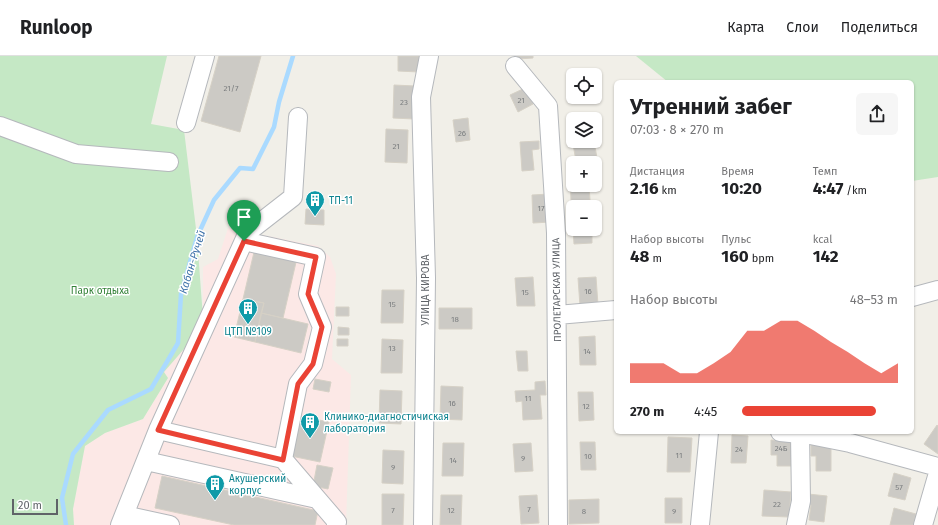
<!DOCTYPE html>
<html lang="ru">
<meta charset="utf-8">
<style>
:root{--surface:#fff;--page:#f6f6f6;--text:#202124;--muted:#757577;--line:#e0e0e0;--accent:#ea4335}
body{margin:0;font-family:"Fira Sans",sans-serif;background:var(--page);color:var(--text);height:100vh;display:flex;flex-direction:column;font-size:15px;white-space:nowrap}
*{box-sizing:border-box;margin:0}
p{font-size:13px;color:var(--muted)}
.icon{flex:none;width:22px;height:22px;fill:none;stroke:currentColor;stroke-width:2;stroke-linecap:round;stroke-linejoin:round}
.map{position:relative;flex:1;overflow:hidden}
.side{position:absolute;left:614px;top:24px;width:300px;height:354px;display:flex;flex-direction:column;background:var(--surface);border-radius:6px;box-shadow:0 1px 3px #0004}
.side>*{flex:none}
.tools{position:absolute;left:566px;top:12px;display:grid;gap:8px}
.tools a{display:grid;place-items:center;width:36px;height:36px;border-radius:6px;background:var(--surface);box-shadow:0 1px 3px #0004;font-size:20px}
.scale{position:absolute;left:12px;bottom:10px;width:46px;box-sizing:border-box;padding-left:4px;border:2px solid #5f6368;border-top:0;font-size:11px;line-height:14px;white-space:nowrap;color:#5f6368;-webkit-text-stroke:3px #fff;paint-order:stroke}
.pin{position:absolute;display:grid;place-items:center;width:34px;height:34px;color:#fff;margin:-41px -17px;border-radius:50% 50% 50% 0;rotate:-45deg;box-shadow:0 0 4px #0007}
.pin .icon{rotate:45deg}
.round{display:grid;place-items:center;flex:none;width:42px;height:42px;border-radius:6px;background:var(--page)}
.summary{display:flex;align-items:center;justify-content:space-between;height:68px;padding:0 16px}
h1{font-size:22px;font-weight:700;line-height:30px}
.figures{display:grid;grid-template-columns:repeat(3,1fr);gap:6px;height:68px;padding:4px 16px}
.figures div{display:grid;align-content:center}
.figures b{font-size:17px;font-weight:700}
.figures small{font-size:11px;font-weight:400}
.figures p{font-size:11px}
.chart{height:112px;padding:8px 16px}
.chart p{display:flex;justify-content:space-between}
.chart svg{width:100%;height:72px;margin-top:4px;fill:var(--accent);opacity:.7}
ul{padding:0 16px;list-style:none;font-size:13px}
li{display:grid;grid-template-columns:64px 48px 1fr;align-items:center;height:30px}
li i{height:10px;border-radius:5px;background:var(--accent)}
header{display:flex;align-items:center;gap:24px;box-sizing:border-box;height:56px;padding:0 20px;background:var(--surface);border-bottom:1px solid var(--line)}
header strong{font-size:19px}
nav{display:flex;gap:22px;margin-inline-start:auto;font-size:14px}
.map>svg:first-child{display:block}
.medical{fill:#fce8e6}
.green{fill:#c5e8c5}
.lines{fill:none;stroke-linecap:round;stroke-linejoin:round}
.stream{stroke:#aadaff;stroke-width:4.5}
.building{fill:#cccac5;stroke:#d6d1c6}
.minor-casing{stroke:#b5b8bc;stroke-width:20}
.minor{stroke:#fff;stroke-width:18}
.route-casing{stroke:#fff;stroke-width:8}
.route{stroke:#ea4335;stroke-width:5}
.labels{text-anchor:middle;stroke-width:3;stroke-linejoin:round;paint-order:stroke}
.number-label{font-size:8px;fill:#7a7d7f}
.culture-label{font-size:10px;fill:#0d838f;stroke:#fff;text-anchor:start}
.park-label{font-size:10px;fill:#348238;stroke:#fff}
.street-label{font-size:10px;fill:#5f6368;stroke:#fff}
.water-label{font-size:11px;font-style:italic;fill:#4174aa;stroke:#fff}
</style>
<header>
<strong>Runloop</strong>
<nav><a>Карта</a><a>Слои</a><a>Поделиться</a></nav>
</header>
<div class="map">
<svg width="938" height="469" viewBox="0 0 938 469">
<rect width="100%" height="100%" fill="#f1efe8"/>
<path class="medical" d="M228,172L318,190L330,201L336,218L332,303L351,319L346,469H74L73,453L85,390L105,377L143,363L168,322L163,316L203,262V211L218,203Z"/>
<path class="green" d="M0,0H167L151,68L184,74L197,181L203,262L184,293L164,316L168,322L143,363L105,377L85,390L73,453L74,469H0Z
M636,0H938V121L912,125V26H668Z"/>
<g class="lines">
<path class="stream" d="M66,469L62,442L73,398L108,354L151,333L178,287L181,238L197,181L214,144L240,112L253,113L274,71L279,46L293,0"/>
</g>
<path class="building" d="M219,0H261L240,76L201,65Z
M398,0H419V16L398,15Z
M517,0H533V2L517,3Z
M394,29L415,30L414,63L393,62Z
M525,32L533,48L518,56L510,39Z
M468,62L470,84L456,86L453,64Z
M386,73L408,74L407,107L385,106Z
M571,77H573V85H594L597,102L576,105Z
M539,85V93L532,94L534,114L522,115L520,86Z
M570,117H573V129H589L590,144L571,145Z
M550,138L551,166L533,167L532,139Z
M306,153L324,154V169L305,168Z
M573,173H592V187L574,188Z
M255,192L297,202L283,262L261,257L264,247L243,243Z
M533,221L535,250H517L515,222Z
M596,221L598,249L580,250L578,222Z
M382,234H404L403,267H381Z
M243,243L264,247L255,286L234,281Z
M336,251H349V260H336Z
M439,252H472V273H439Z
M261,257L308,268L301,297L255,286Z
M338,271L349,272V279H338Z
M595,280L596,309H580L579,281Z
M337,283H348V290H337Z
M382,283L403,284L402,317H381Z
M516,295H527L528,315H518Z
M315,323L331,326L329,336L313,333Z
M545,325L546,339H540L542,363L523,364L522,345L516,346L515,335L535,334V326Z
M441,330L463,331L462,364L440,363Z
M380,334L402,335L401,368L379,367Z
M578,336H593L594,364L579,365Z
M299,360L329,366L320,406L291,400Z
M937,369L938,370V398L924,388Z
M732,379L748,380L746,407H731Z
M668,381L692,382L690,416H667Z
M771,384L792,385L791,410H777V399H771Z
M580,386H595L596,414H581Z
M443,387H464L463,420H442Z
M531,387L533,415L515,416L513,388Z
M811,389L831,390V415H816V400H811Z
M383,394L404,395L403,428L382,427Z
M317,409L333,412L328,433L313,430Z
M894,417L911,422L905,444L888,440Z
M162,420L318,455L315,469H234L155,452Z
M764,434L791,436L789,461L762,460Z
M382,438H404L403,469H382Z
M808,438L827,440L824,466L809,464L811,449L807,448Z
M441,439H462L461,469H440Z
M537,439L539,467L521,468L519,440Z
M665,442H682V467H665Z
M599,443V467L569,468V444Z
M894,452L916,458L913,469H890Z"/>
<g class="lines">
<g class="minor-casing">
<path id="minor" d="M515,10L548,50L556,177L558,469
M186,67L205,0
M0,70L76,98L169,106
M244,185L316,201L308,238L322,271L313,308L298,328L283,403
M912,241L938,234
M557,259L616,254
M158,374L248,176L293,141L298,61
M780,376L810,379L850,387L938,411
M146,405L317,443
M124,459L170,469
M120,469L158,374L283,403L337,466L336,469
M423,469L426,222L421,41L429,0
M700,469L709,376
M796,469L801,445L800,378
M923,469L938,417"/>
</g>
<use href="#minor" class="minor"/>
</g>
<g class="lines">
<g class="route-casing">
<path id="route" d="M244,185L316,201L308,238L322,271L313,308L298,328L283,404L158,374Z"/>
</g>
<use href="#route" class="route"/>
</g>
<defs>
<g id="building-pin" transform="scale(1)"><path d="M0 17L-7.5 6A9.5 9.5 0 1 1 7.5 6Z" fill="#0f9aa8" stroke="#fff"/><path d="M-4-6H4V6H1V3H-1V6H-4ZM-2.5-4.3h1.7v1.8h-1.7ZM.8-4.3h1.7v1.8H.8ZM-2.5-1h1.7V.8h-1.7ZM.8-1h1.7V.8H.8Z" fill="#fff"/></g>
</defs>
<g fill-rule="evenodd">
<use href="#building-pin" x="315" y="144"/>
<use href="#building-pin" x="248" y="252"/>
<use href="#building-pin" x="310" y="366"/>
<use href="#building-pin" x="215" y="428"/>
</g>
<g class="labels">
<g class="number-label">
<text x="231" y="35">21/7</text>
<text x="521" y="47">21</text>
<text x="404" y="49">23</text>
<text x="462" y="80">26</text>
<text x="396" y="93">21</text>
<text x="541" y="155">17</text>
<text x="588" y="238">16</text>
<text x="525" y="239">15</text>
<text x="392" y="251">15</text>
<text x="455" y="266">18</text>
<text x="392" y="295">13</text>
<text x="587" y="298">14</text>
<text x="528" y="345">11</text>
<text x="452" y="350">16</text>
<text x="586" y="353">12</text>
<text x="781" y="395">24Б</text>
<text x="739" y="396">24</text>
<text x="679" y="402">11</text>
<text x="588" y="403">10</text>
<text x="523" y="405">9</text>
<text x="453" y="407">14</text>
<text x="393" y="414">9</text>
<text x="899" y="434">57</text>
<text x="777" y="451">22</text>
<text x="529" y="456">7</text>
<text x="393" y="457">7</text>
<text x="451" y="457">12</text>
<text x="584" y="458">8</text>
<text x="674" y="458">9</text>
</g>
<g class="culture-label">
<text x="329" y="148">ТП-11</text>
<text x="248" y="279" text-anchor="middle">ЦТП №109</text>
<text x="324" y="364">Клинико-диагностичиская<tspan x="324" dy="12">лаборатория</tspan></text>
<text x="229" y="426">Акушерский<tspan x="229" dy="12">корпус</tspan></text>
</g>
<g class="park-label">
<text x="100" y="238">Парк отдыха</text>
</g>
<g class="street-label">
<text transform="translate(425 234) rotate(-90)" y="4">УЛИЦА КИРОВА</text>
<text transform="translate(556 234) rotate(-91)" y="4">ПРОЛЕТАРСКАЯ УЛИЦА</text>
</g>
<g class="water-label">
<text transform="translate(192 206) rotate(-73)" y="4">Кабан-Ручей</text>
</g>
</g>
</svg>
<div class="tools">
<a><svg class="icon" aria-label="locate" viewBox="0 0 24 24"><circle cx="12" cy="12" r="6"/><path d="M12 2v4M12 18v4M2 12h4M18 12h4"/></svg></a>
<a><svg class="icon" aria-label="layers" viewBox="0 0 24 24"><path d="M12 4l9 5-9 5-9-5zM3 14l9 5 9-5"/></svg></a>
<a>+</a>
<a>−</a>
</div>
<div class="scale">20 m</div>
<div class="pin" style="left:244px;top:185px;background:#1e9e55"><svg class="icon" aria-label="arrive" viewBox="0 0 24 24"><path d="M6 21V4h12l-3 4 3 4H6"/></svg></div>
<section class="side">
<div class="summary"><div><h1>Утренний забег</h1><p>07:03 · 8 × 270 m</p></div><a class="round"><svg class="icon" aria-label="share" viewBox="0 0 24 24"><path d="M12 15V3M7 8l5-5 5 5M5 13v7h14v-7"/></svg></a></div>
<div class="figures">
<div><p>Дистанция</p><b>2.16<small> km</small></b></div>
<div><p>Время</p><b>10:20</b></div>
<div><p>Темп</p><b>4:47<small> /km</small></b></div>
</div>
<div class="figures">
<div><p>Набор высоты</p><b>48<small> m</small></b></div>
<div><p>Пульс</p><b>160<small> bpm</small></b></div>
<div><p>kcal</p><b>142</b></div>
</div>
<div class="chart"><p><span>Набор высоты</span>48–53 m</p>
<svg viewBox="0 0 160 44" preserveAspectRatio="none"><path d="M0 44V32L10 32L20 32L30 38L40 38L50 32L60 25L70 12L80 12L90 6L100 6L110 12L120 19L130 25L140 32L150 38L160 32V44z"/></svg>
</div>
<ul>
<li><b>270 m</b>4:45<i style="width:86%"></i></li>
</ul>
</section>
</div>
